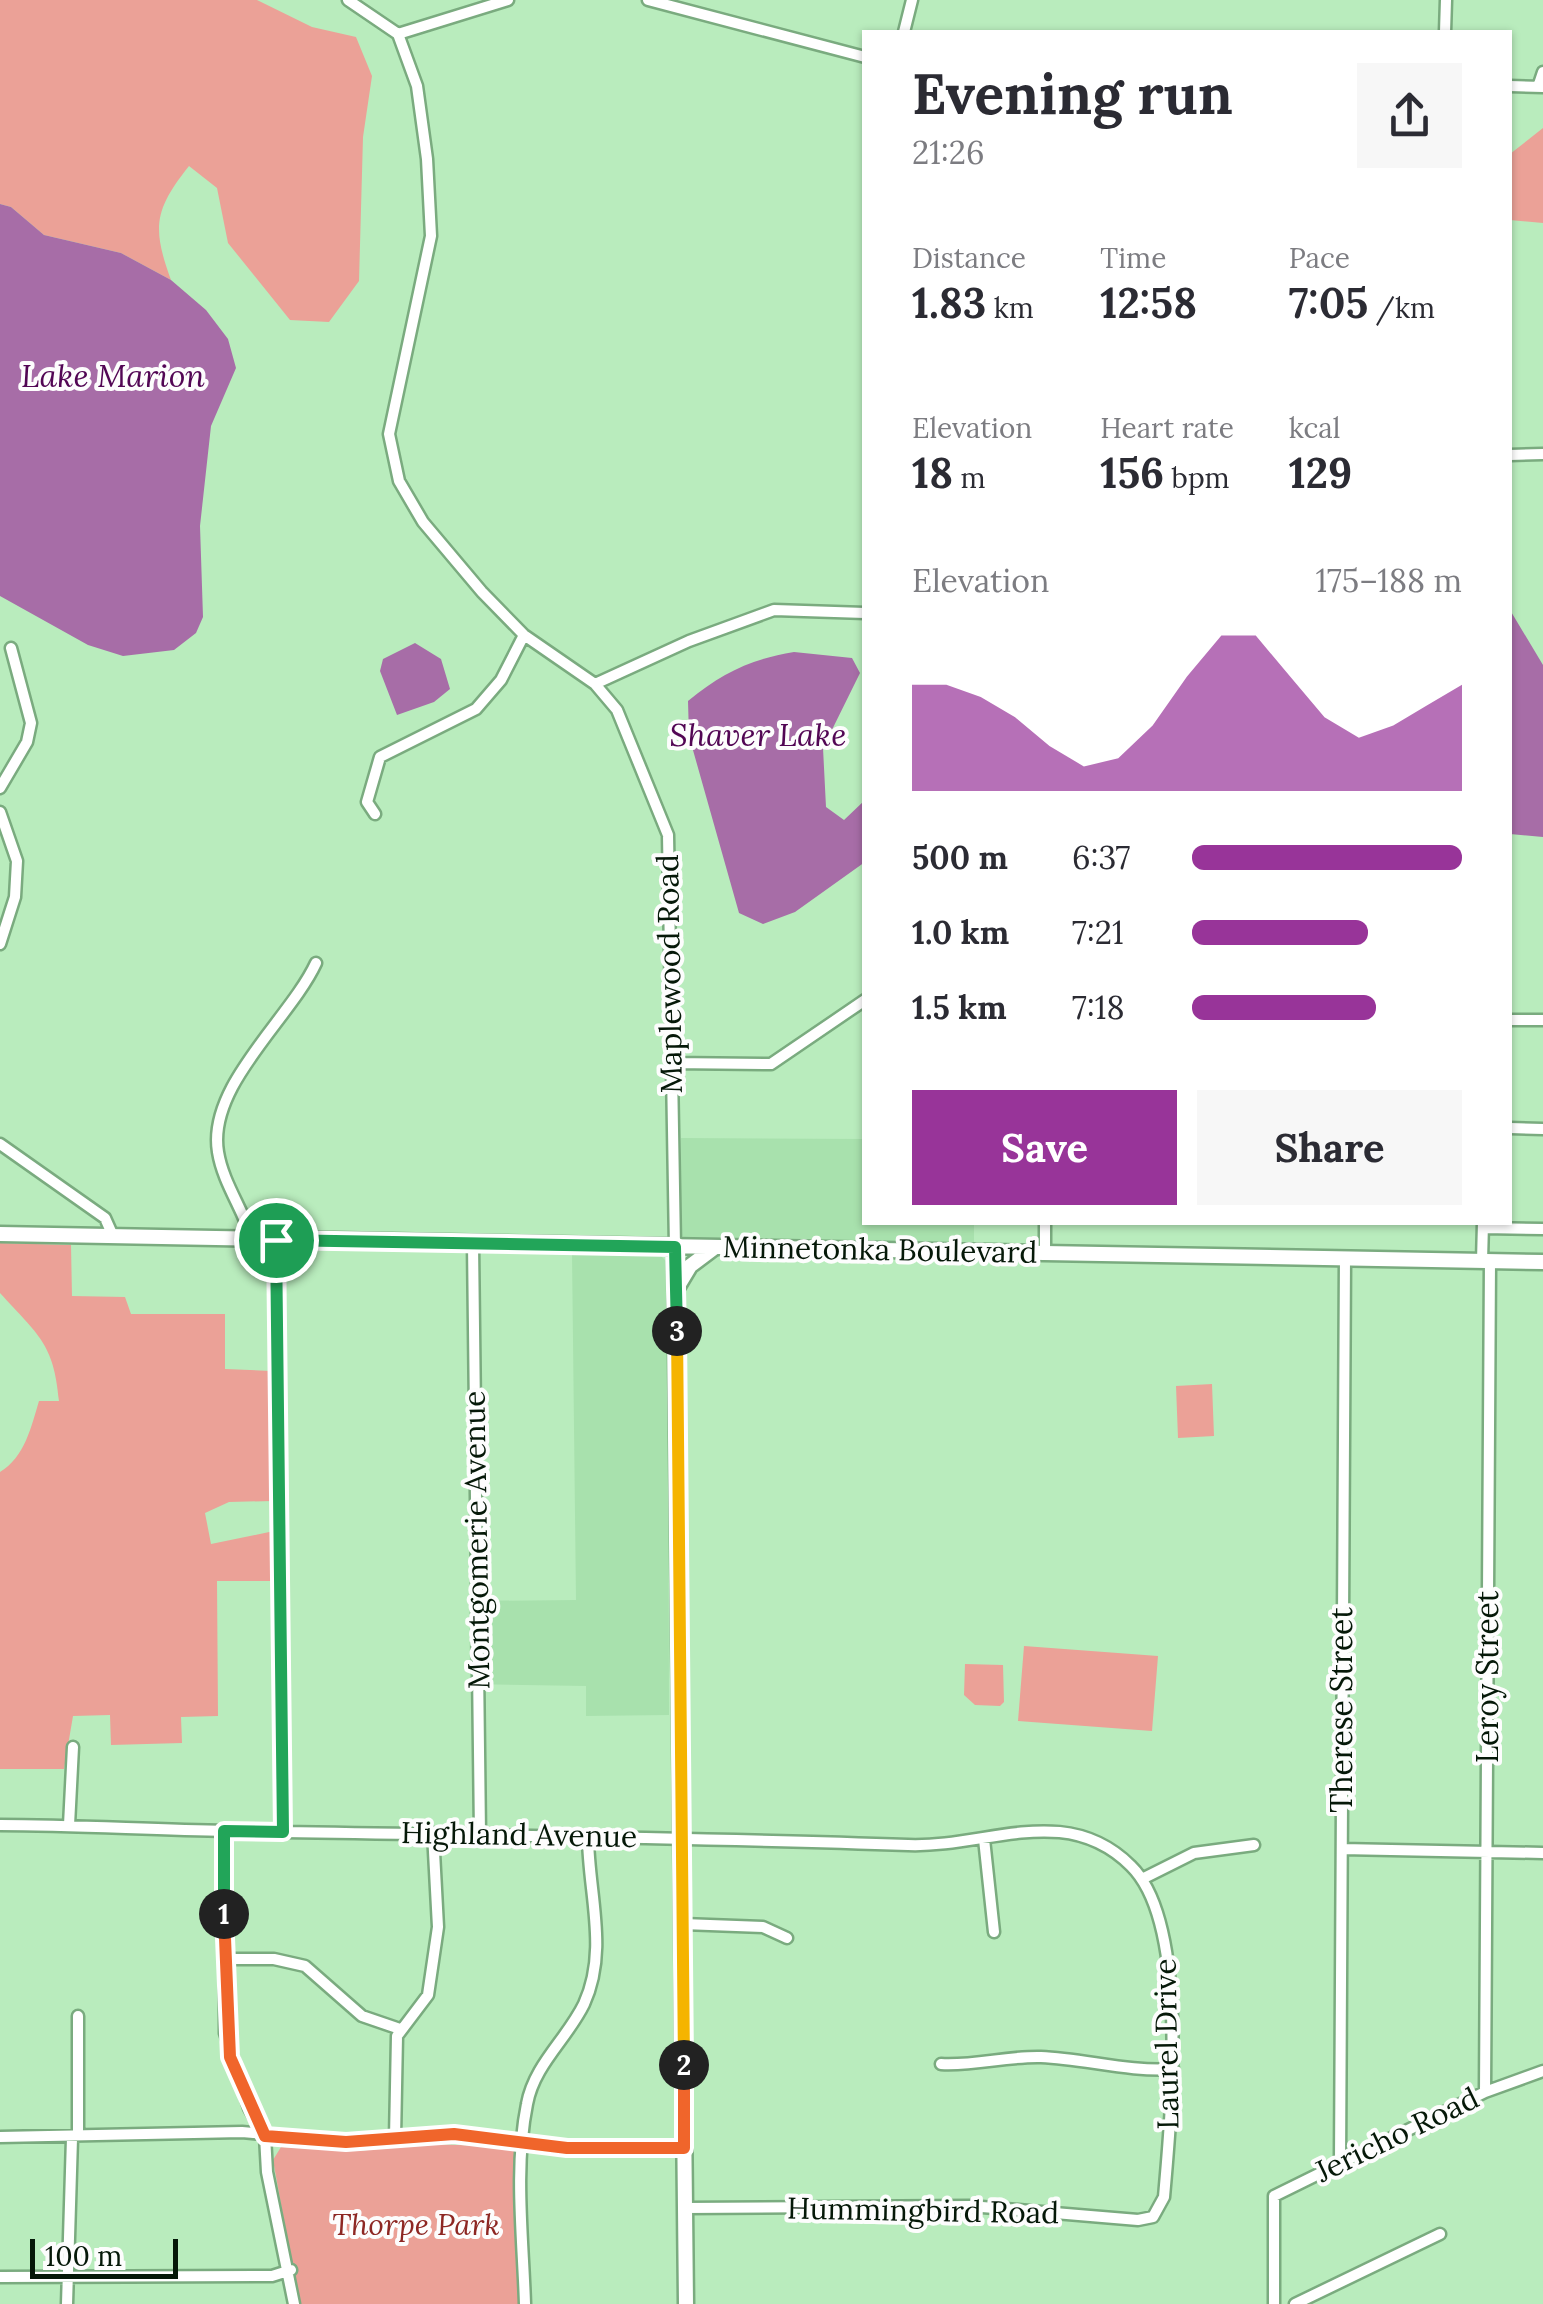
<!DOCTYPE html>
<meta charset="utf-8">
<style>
:root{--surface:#fff;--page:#f7f7f7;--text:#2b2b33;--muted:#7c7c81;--accent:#983499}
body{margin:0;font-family:Lora,serif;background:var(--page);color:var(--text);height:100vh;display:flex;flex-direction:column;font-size:38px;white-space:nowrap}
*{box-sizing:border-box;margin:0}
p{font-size:32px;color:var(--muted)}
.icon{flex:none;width:55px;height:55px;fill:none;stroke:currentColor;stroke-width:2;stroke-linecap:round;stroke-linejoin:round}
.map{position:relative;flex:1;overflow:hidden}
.sheet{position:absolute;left:862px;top:30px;width:650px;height:1195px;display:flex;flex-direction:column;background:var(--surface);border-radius:0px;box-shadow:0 2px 8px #0004}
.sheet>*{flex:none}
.scale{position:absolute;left:30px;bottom:25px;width:148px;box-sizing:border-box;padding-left:10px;border:5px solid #051808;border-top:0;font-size:28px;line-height:35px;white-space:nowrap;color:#051808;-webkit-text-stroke:8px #fdfdfd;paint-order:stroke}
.pin{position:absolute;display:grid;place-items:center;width:85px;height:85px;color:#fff;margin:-42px;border:5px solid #fff;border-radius:50%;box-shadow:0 2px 10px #0007}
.km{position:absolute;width:50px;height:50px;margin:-25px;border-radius:50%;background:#222;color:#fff;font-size:28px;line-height:50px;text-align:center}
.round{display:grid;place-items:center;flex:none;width:105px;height:105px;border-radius:0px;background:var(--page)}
.headline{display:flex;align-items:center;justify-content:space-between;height:170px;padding:0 50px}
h1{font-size:55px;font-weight:800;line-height:75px}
.figures{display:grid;grid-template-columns:repeat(3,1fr);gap:15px;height:170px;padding:10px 50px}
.figures div{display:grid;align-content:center}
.figures b{font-size:42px;font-weight:800}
.figures small{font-size:28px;font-weight:400}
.figures p{font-size:28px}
.chart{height:280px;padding:20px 50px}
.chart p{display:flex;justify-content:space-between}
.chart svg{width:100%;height:180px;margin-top:10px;fill:var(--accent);opacity:.7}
.cta{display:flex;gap:20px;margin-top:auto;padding:20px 50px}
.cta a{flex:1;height:115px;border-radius:0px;background:var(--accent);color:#fff;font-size:40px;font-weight:800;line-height:115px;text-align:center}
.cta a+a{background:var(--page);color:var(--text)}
ul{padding:0 50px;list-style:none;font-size:32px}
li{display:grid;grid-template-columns:160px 120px 1fr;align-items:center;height:75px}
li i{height:25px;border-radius:12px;background:var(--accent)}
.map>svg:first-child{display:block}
.built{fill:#a8e1ad}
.green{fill:#eba197}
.water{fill:#a76da7}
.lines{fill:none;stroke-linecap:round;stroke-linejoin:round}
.street-casing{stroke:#7aab7f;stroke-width:15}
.secondary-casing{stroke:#7aab7f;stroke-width:19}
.street{stroke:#fff;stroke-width:10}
.secondary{stroke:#fff;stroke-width:14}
.split-1-casing{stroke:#fff;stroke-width:20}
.split-2-casing{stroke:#fff;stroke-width:20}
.split-3-casing{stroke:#fff;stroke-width:20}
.split-4-casing{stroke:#fff;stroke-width:20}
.split-1{stroke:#22a559;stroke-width:12}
.split-2{stroke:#f0652b;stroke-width:12}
.split-3{stroke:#f5b400;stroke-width:12}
.split-4{stroke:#22a559;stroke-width:12}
.labels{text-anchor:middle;stroke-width:8;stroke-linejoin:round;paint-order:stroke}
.street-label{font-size:30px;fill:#051808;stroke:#fdfdfd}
.park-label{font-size:30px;font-style:italic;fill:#8d2723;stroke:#fdfdfd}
.water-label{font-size:32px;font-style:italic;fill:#520654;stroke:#fdfdfd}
</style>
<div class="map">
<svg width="1543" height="2304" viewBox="0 0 1543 2304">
<rect width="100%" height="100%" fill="#b9ecbd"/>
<path class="built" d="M681,1138L865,1139V1222L974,1223V1244L688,1242L679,1233Z
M572,1253L661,1256L668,1263L669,1715L586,1716V1686L470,1684L469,1601L576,1600Z"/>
<path class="green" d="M0,0H257L312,27L356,37L372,76L363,137L359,281L329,322L290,320L228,243L217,188L189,166C154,210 152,228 171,280L121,253L44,235L11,207L0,204Z
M1543,128V223L1510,220V154Z
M0,1243L71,1245L72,1296L125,1297L131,1314H225V1369L271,1371L272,1501L229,1502L205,1513L211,1544L274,1531L273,1581H217L218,1716L181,1717L182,1743L111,1745L110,1715L73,1716L64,1769H0V1472C25,1457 31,1427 39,1401H59C54,1343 38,1335 0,1293Z
M1212,1384L1214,1436L1178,1438L1176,1386Z
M1024,1646L1158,1656L1152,1731L1018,1721Z
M965,1664L1003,1665L1004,1702L1000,1706L975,1705L964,1695Z
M429,2144L515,2147L519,2304H299L273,2160L281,2147L358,2151Z"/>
<path class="water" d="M0,204L11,207L44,235L121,253L171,280L206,310L228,339L236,368L211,426L200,526L203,617L196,633L174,650L123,656L88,645L0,596Z
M1510,610L1543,665V837L1510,834Z
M415,643L441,659L450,689L434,702L397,715L380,671L383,659Z
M794,652L852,658L860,673L823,748L826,807L844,820L865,800V862L795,912L763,924L739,913L689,736L688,701C722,673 751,659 794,652Z"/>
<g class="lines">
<g class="street-casing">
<path id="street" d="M348,0L398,34L417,86L427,159L431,236L389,434L399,481L423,522L482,592L524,635L595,684L617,710L668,835L675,1247
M648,0L865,57
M904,32L912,0
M1445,32L1446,0
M398,34L508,0
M1510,86L1543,87
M1538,87L1543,72
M1510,455L1543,454
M595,684L689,641L774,610L865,613
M0,788L27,742L31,723L11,648
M0,812L17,861L15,897L0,944
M375,814L367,802L380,757L476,709L501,680L524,635
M1510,1020H1543
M671,1063L771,1064L865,1000
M1510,1128L1543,1129
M0,1144L105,1218L113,1236
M1045,1222V1253
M1483,1228L1543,1229
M252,1239C243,1209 223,1183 218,1152C207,1086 290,1019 316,963
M277,1240L283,1831
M473,1244L480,1835
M1482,1261L1483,1223
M0,1825C76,1825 151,1830 227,1831C454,1835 681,1837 908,1845C987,1848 1066,1801 1131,1866C1190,1924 1171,2117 1164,2197L1153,2217L1138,2220L970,2206L685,2208
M69,1825L73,1747
M224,1831L225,2033L249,2108L265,2136L267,2172L294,2304
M984,1839L994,1932
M1342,1849L1543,1853
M1142,1879L1194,1853L1254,1845
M683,1924L763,1927L787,1938
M224,1959H274L305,1966L362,2016L400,2029
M78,2016V2134
M941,2064C975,2066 1007,2056 1041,2057C1086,2059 1128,2072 1173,2069
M1485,2092L1490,1261
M0,2137L242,2132L346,2142L454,2134L567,2148H684
M395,2138L397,2036L428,1995L438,1927L433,1833
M1340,2163L1345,1257
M0,2277L272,2276L291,2270
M67,2304L72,2138
M525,2304C523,2239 514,2168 527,2104C534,2065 567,2039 584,2004C609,1950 588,1892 588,1836
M1274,2304V2196L1485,2092L1543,2071
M1295,2304L1440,2234"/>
</g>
<g class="secondary-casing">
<path id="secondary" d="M0,1234L1543,1262
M675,1247L686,2304
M678,1286L690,1266L714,1248"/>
</g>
<use href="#street" class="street"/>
<use href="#secondary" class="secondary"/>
</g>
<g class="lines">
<g class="split-1-casing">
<path id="split-1" d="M224,1914V1831L283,1832L276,1240"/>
</g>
<g class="split-2-casing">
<path id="split-2" d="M224,1914L230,2057L265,2136L346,2142L454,2134L567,2148H684V2065"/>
</g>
<g class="split-3-casing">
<path id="split-3" d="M677,1331L684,2065"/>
</g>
<g class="split-4-casing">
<path id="split-4" d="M276,1240L675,1247L677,1331"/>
</g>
<use href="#split-1" class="split-1"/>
<use href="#split-2" class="split-2"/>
<use href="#split-3" class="split-3"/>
<use href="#split-4" class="split-4"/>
</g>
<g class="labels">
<g class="street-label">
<text transform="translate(670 974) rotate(-91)" y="10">Maplewood Road</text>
<text transform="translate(880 1250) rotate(1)" y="10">Minnetonka Boulevard</text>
<text transform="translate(477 1540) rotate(-91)" y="10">Montgomerie Avenue</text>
<text transform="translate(1488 1677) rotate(-90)" y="10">Leroy Street</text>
<text transform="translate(1342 1710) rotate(-90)" y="10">Therese Street</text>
<text transform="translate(519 1835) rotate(1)" y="10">Highland Avenue</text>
<text transform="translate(1167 2044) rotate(-91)" y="10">Laurel Drive</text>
<text transform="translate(1397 2135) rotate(-26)" y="10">Jericho Road</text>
<text transform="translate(923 2211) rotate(1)" y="10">Hummingbird Road</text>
</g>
<g class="park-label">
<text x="416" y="2235">Thorpe Park</text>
</g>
<g class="water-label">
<text x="113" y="387">Lake Marion</text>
<text x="758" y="746">Shaver Lake</text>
</g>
</g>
</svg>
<div class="scale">100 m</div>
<div class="pin" style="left:276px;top:1240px;background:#1e9e55"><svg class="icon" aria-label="arrive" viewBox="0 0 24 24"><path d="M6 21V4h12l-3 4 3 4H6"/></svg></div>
<b class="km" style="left:224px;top:1914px">1</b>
<b class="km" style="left:684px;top:2065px">2</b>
<b class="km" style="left:677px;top:1331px">3</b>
<section class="sheet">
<div class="headline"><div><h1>Evening run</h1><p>21:26</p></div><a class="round"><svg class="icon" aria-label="share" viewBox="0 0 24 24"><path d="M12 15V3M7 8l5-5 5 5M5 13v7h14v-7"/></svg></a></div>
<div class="figures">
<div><p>Distance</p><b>1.83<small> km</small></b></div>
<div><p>Time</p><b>12:58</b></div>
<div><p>Pace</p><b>7:05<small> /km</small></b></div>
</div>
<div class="figures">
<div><p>Elevation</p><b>18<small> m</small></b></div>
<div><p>Heart rate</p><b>156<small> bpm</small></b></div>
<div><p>kcal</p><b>129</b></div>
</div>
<div class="chart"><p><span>Elevation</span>175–188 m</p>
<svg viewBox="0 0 160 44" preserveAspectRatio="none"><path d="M0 44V18L10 18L20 21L30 26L40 33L50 38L60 36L70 28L80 16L90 6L100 6L110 16L120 26L130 31L140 28L150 23L160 18V44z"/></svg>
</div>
<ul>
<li><b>500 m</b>6:37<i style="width:100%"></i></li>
<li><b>1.0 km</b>7:21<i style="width:65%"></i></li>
<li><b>1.5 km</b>7:18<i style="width:68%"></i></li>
</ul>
<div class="cta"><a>Save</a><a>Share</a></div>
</section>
</div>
